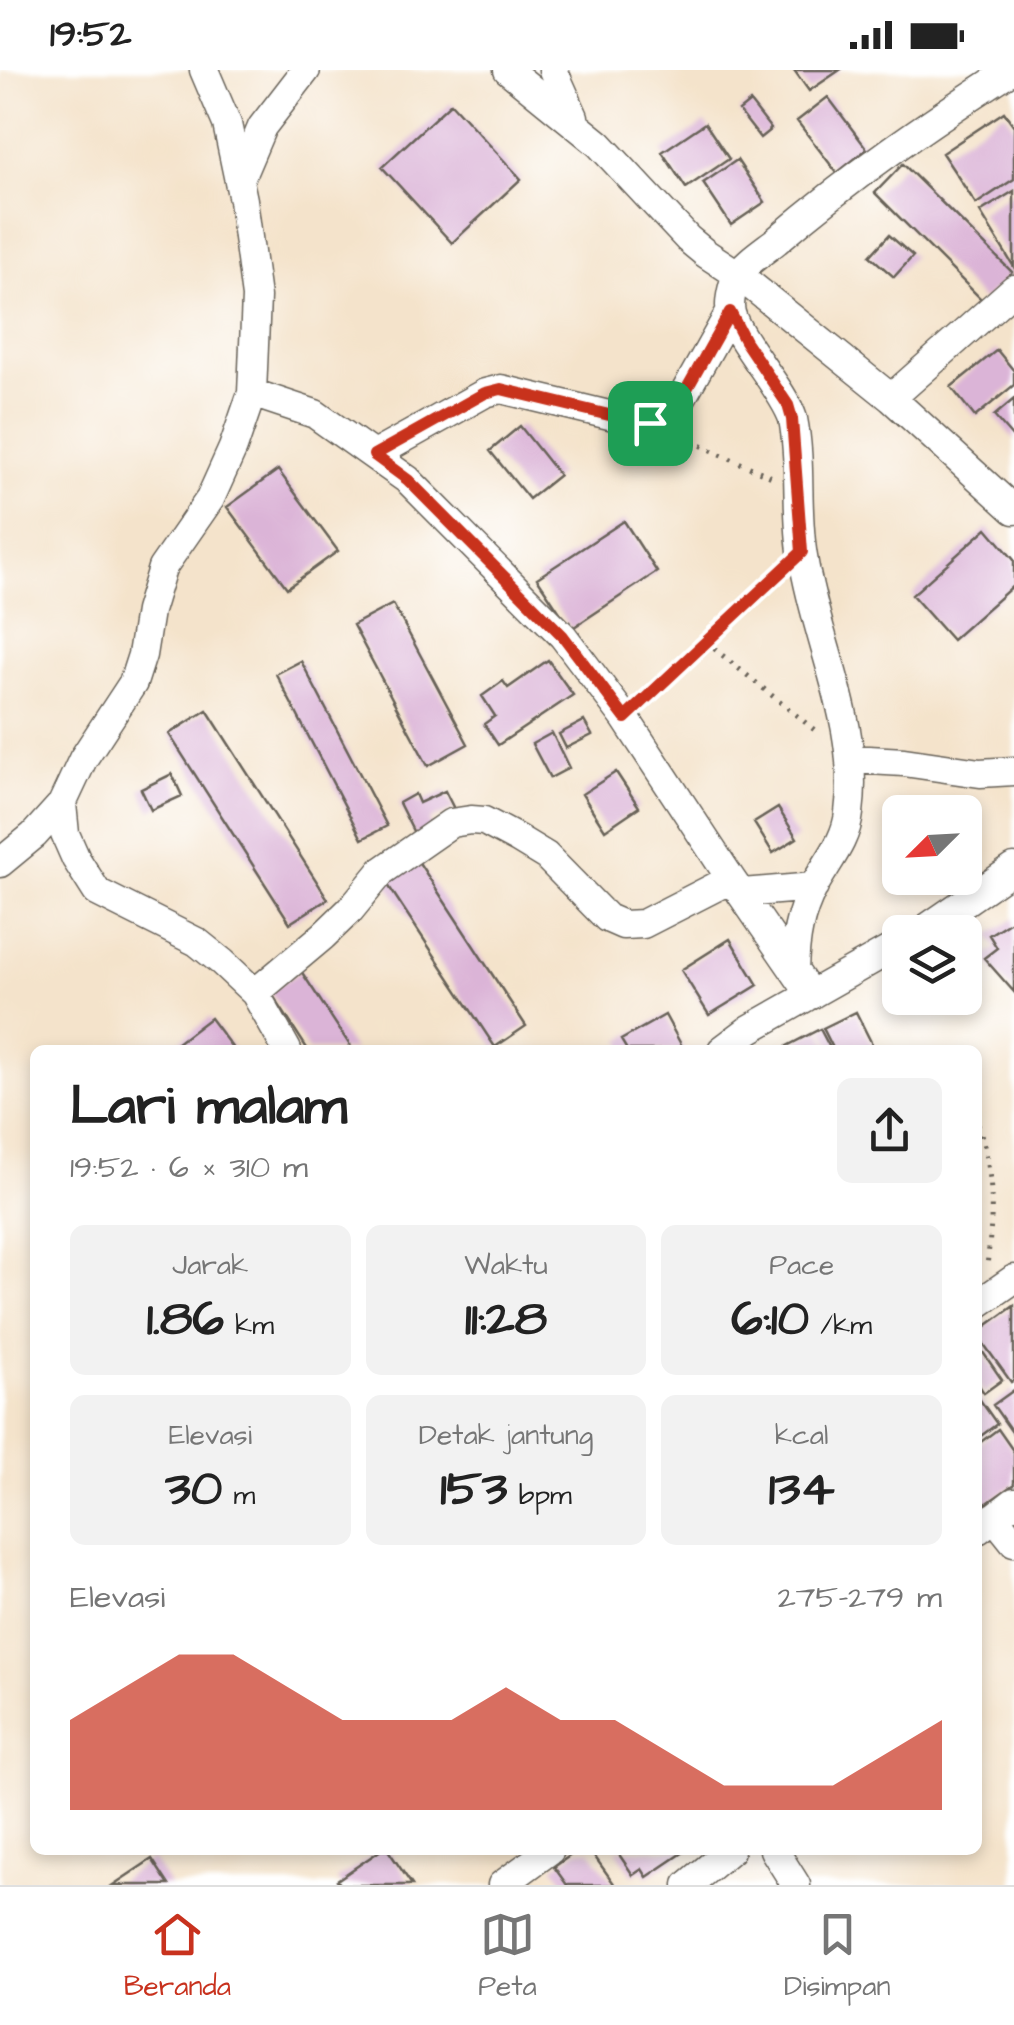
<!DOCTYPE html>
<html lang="id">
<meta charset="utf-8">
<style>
:root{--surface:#fff;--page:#f2f2f2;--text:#222;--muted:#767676;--line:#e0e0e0;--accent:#c8321e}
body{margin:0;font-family:"Architects Daughter",sans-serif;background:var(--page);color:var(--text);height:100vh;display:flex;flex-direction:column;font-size:38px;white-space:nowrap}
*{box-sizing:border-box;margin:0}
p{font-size:32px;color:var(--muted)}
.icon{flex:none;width:55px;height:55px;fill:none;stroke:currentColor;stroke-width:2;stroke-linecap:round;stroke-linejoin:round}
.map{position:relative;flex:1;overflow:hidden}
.drawer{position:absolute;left:30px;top:975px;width:952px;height:810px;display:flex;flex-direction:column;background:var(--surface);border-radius:15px;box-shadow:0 5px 15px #0003}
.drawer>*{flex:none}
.needle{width:65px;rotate:246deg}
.tools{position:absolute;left:882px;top:725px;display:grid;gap:20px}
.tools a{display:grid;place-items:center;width:100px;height:100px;border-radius:15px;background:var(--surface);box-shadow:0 5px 15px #0003;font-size:50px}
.pin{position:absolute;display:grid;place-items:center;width:85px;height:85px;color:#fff;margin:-42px;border-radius:20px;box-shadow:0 5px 15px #0006}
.round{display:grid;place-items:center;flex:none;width:105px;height:105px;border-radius:15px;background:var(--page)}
.headline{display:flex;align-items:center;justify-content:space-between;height:170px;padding:0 40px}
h1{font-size:55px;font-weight:700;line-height:75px}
.metrics{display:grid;grid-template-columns:repeat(3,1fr);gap:15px;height:170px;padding:10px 40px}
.metrics div{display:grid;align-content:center;border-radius:15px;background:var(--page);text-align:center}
.metrics b{font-size:50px;font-weight:700}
.metrics small{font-size:28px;font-weight:400}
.metrics p{font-size:28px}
.chart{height:280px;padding:20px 40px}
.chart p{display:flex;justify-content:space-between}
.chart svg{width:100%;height:180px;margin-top:10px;fill:var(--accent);opacity:.7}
.status{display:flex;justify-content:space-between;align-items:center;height:70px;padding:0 50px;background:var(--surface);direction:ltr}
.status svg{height:28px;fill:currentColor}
.dock{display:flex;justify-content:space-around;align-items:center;height:140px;border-top:2px solid var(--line);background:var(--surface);font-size:28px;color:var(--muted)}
.dock a{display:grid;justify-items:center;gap:5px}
.dock .active{color:var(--accent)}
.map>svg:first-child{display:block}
.building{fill:#dbb4d7}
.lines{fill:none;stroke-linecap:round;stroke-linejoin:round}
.minor-casing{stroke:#686259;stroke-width:31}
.path{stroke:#686259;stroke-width:5;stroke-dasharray:2.5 8;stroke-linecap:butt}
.minor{stroke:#fff;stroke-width:28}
.route-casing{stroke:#fff;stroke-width:20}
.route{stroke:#c8321e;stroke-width:12}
</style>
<div class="status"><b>19:52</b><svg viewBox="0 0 49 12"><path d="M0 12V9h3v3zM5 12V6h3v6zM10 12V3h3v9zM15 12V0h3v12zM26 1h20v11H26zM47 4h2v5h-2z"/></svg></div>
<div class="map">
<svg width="1014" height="1815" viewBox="0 0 1014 1815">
<rect width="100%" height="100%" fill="#fff"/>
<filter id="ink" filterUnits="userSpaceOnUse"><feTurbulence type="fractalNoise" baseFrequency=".01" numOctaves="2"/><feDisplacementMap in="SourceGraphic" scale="20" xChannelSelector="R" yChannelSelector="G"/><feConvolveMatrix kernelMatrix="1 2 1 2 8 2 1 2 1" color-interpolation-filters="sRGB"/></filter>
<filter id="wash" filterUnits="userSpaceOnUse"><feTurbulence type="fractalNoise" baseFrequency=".0048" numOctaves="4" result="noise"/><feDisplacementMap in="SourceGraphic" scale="40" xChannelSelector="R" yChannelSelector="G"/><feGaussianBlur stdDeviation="2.25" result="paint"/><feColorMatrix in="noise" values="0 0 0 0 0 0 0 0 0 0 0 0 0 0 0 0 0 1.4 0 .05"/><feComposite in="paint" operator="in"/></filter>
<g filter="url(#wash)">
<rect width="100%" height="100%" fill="#f4e3cb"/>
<g id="blocks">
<path class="building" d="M794,0H840L809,21Z
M828,27L867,79L837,103L797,51Z
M750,32L771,59L760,68L739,41Z
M451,33L521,109L452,173L382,97Z
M1004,42L1014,56V109L976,134L942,83Z
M705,53L729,89L686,118L662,82Z
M737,90L765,132L731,155L703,113Z
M903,94L1012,202L983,231L875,123Z
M1014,121V197L980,142Z
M889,165L913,186L894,207L870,186Z
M997,280L1014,301V315L975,347L951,317Z
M1014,329V369L994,346Z
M520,356L559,405L529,429L490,381Z
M278,400L338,481L287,518L227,437Z
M624,451L657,502L571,559L537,508Z
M987,458L1014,490V515L952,570L912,525Z
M393,534L468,674L428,696L353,555Z
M548,590L573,625L498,675L484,654L495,646L482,626L503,611L508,618Z
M301,591L387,756L362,769L276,604Z
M207,640L328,829L290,853L169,664Z
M584,651L592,665L566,678L559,664Z
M552,663L569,698L550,708L532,674Z
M616,702L639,737L605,760L582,724Z
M172,704L182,726L151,740L141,719Z
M445,721L454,739L429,751L434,760L417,769L399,733L415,724L419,733Z
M778,738L797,768L773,783L754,753Z
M416,788L526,956L495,977L384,809Z
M1014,849V922L984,888L997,878L989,865Z
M730,869L758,915L709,945L681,900Z
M301,901L353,980H308L270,921Z
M856,942L875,980H834L823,958Z
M665,945L684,980H627L621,970Z
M210,948L234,980H168Z
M820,959L831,980H789L787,976Z
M1014,1236V1310L1011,1312L978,1266V1262Z
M978,1275L1002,1310L984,1323L978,1314Z
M1014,1320V1365L993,1335Z
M978,1327L997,1354L978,1368Z
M998,1359L1014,1382V1414L986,1434L978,1423V1374Z
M381,1780H388L412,1815H341L337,1810Z
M578,1780H590L615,1815H567L554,1797Z
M616,1780H687L647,1807L642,1799L633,1805Z
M152,1789L169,1815H113Z"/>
</g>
</g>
<g filter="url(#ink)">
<use href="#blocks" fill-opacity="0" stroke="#686259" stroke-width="2.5"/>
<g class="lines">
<g class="minor-casing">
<path id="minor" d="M204,0L227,54L243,130L256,227L252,323L233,378L210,429L162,498L149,541L142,585L133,613L83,689L62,734L65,764L76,789L97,822L197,872L222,892L255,923L287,980
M508,0L599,74L688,169L705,183L737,204L891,328L1014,440
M553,0L574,47
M239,111L262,57L306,0
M252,323L315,344L408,410L563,566L625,648L731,809L811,925
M891,328L1014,219
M374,385L485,323L501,319L634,351C651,353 661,350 675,340L730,242
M851,689L904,692L980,703L1014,701
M0,793L34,765L62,734
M742,823L814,817
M921,862L1014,798
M794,900C795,870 799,845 813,818C826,793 846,772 849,743C861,655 816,572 803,487C795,441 802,394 793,349C783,317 730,263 730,236C730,228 733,213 737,206C742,195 766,179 776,171C850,107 929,53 1011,0
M255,923L323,866L350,840L382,801L451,753L471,750L484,751L518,769L546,786L607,848L623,855L643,854L731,809
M722,980L750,959L900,874
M978,1234L1014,1209
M994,1447L1014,1472
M978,1460L1014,1432
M774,1780L796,1815
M502,1815L550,1780
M688,1815L730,1780"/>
</g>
<path class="path" d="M682,367L772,407
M706,572L817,662
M646,629L780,503
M978,1054C995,1108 993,1142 987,1196"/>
<use href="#minor" class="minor"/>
</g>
</g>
<g class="lines" filter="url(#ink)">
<g class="route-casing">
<path id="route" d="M730,242L745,271L788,335L792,349L802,482L625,648L563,566L408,410L374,385L485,323L501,319L634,351C651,353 661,350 675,340Z"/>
</g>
<use href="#route" class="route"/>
</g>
</svg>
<div class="tools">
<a><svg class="needle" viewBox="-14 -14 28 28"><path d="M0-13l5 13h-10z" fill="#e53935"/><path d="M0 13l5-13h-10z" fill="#767676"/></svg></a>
<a><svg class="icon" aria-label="layers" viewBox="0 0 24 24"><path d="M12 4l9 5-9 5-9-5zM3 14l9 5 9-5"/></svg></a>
</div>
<div class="pin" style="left:650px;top:353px;background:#1e9e55"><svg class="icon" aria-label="arrive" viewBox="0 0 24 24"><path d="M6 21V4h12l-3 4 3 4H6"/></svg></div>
<section class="drawer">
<div class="headline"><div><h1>Lari malam</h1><p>19:52 · 6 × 310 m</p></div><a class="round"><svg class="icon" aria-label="share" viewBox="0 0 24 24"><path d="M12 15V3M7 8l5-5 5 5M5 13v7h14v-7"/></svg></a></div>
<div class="metrics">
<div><p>Jarak</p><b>1.86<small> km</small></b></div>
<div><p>Waktu</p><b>11:28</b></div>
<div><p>Pace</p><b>6:10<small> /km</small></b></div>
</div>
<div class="metrics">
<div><p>Elevasi</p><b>30<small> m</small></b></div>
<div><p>Detak jantung</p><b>153<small> bpm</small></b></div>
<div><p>kcal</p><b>134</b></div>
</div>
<div class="chart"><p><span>Elevasi</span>275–279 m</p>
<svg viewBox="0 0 160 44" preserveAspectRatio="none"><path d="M0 44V22L10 14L20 6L30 6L40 14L50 22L60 22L70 22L80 14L90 22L100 22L110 30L120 38L130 38L140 38L150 30L160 22V44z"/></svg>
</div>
</section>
</div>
<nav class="dock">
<a class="active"><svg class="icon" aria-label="home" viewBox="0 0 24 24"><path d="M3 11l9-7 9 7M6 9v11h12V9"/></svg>Beranda</a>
<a><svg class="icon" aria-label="map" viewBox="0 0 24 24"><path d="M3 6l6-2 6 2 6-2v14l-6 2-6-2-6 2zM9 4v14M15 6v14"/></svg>Peta</a>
<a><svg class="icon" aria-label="saved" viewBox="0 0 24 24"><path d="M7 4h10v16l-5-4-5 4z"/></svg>Disimpan</a>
</nav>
